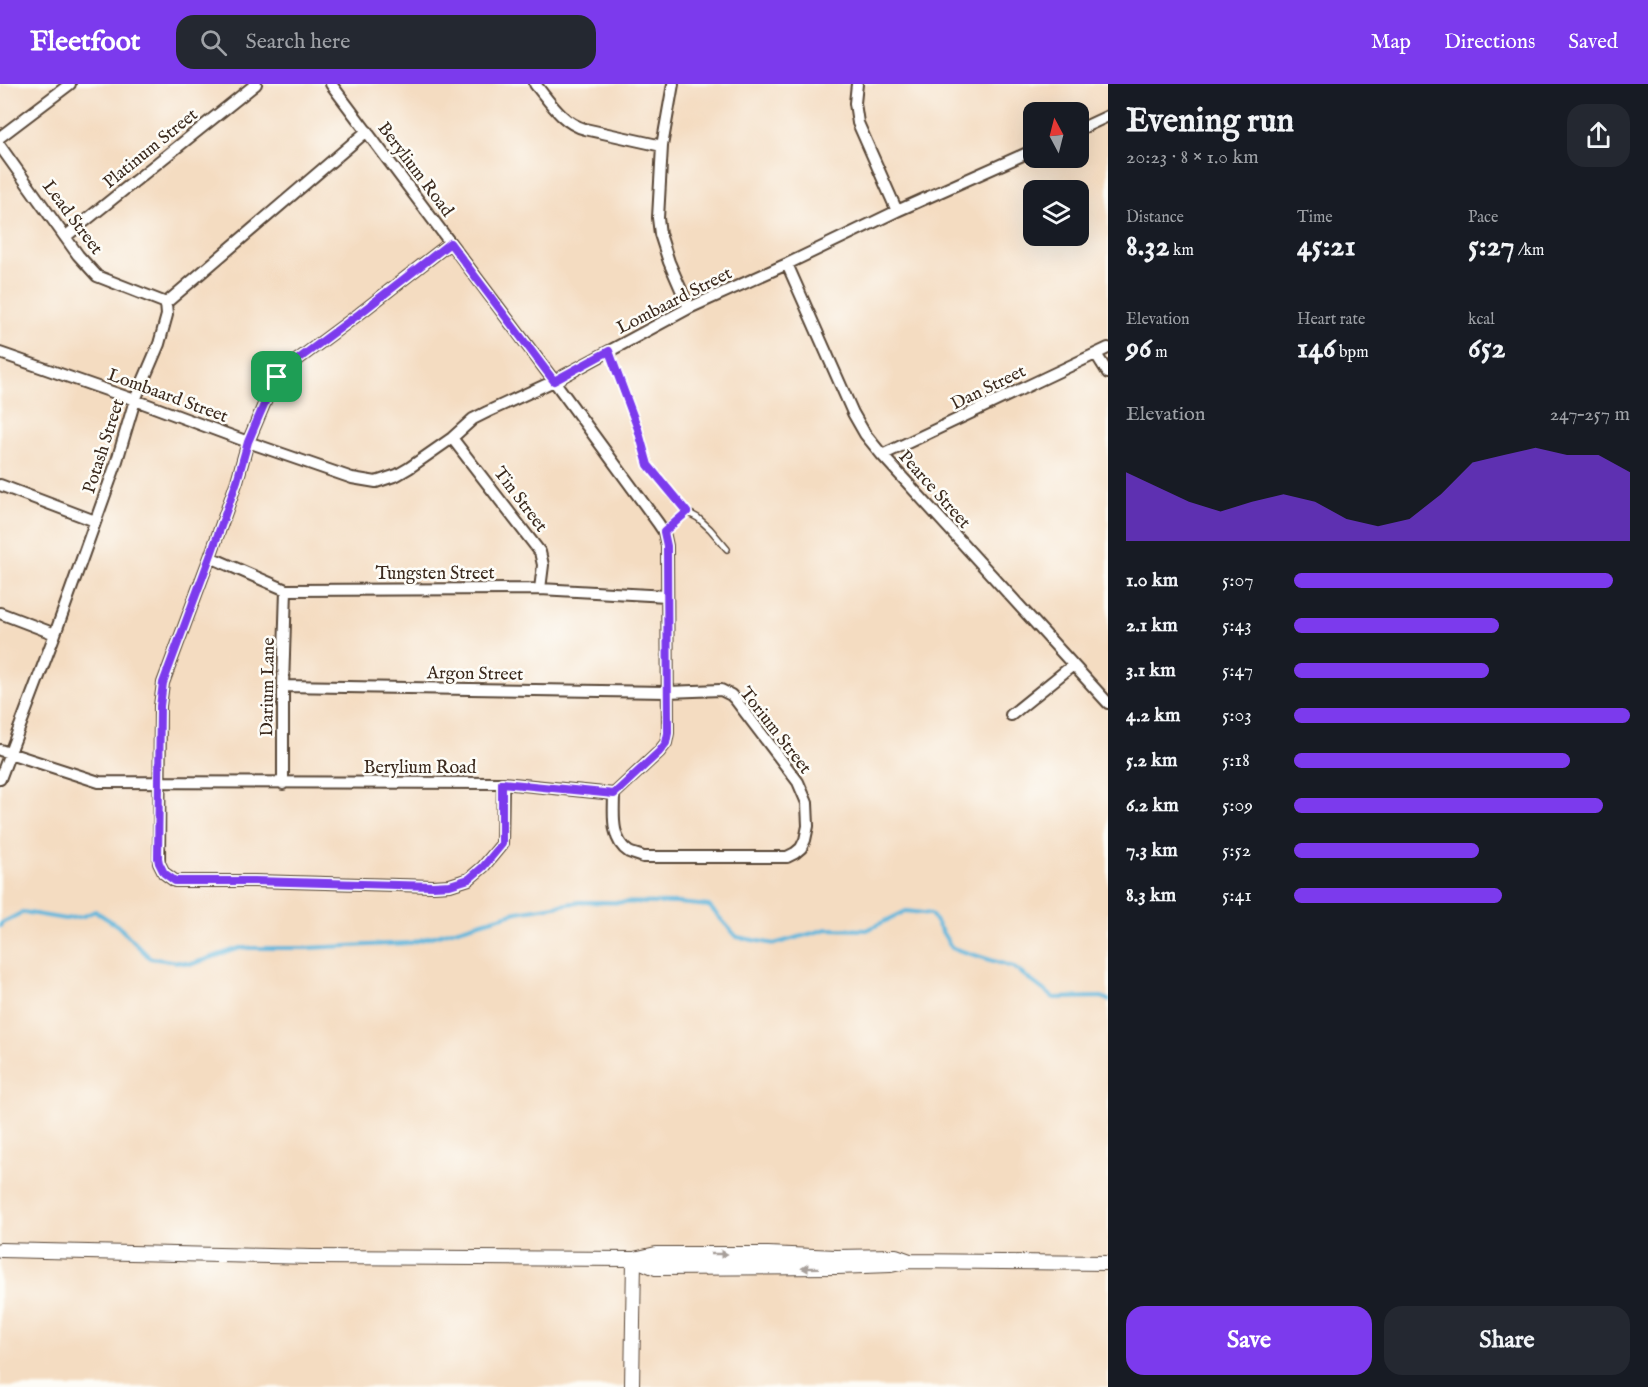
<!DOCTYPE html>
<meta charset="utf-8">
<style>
:root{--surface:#171b24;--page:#242831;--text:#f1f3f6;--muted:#9ea1a6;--accent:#7c3aed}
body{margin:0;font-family:"IM FELL English",serif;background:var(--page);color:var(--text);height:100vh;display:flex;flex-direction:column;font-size:22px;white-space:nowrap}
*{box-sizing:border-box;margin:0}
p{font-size:20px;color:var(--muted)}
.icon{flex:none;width:33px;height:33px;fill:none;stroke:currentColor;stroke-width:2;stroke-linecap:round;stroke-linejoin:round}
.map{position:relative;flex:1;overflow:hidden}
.panel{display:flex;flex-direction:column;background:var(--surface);width:540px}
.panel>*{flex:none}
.needle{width:39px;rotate:353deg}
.buttons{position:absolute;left:1023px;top:18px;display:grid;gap:12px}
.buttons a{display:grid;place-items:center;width:66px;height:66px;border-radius:12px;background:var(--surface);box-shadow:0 6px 24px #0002;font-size:30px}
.pin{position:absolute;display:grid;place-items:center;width:51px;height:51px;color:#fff;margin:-26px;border-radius:12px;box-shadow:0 3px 9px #0006}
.round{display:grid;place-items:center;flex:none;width:63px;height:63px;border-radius:18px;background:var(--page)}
.head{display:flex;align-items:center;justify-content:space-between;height:102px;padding:0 18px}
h1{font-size:33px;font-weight:700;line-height:45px}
.stats{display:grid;grid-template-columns:repeat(3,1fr);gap:9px;height:102px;padding:6px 18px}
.stats div{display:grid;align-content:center}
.stats b{font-size:30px;font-weight:700}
.stats small{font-size:16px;font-weight:400}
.stats p{font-size:16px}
.chart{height:168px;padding:12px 18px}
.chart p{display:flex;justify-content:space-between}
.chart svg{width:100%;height:108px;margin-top:6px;fill:var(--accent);opacity:.7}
.primary-button{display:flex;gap:12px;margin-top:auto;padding:12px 18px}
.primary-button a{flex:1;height:69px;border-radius:18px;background:var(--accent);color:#fff;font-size:24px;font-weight:700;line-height:69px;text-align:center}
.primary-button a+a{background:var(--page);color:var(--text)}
ul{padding:0 18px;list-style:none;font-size:20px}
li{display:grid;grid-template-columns:96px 72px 1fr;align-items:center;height:45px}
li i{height:15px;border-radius:8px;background:var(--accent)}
header{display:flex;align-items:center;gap:36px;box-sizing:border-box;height:84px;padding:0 30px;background:var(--accent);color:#fff}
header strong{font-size:28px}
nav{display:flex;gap:33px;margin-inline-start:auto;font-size:21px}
.search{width:420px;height:54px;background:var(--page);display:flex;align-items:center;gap:15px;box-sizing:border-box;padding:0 21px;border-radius:18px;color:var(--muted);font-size:22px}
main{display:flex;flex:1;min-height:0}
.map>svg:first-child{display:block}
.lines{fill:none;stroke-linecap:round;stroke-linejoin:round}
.stream{stroke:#5fb6dc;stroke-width:4}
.service-casing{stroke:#574536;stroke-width:8}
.minor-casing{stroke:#574536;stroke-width:14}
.tertiary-casing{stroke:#574536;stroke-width:16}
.service{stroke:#fff;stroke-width:5}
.minor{stroke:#fff;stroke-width:10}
.tertiary{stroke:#fff;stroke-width:14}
.oneway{fill:#a79f9a}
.route-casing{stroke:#fff;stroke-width:12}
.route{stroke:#7c3aed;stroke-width:8}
.labels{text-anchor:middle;stroke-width:5;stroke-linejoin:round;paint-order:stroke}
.street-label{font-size:18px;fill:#3b2a1e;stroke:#fdfcf7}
</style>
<header>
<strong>Fleetfoot</strong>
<div class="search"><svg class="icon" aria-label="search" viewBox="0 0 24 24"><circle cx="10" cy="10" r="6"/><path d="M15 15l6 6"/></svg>Search here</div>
<nav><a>Map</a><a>Directions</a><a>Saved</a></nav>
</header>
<main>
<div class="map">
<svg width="1108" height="1303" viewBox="0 0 1108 1303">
<rect width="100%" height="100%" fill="#fdfcf7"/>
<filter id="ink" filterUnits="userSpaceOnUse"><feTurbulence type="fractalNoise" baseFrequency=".0167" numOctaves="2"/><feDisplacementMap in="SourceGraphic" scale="12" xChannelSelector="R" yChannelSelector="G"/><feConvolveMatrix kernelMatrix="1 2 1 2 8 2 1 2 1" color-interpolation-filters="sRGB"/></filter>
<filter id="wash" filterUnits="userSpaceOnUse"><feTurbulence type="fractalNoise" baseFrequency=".008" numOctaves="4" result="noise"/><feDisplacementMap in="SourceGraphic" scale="24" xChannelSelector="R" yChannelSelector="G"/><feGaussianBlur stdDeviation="1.35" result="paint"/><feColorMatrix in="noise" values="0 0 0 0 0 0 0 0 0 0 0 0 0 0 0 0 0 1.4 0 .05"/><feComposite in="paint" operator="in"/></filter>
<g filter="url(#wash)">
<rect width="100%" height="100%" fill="#f4dcc1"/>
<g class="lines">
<path class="stream" d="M0,842L2,839L23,828L65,835L84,832L95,827L118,842L150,874L192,880L240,864H307L410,859L517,828L580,818L678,819L709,822L737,853L774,860L827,845L867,846L906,827L931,830L952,864L1013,883L1054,914L1102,913L1108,916"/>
</g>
</g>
<g filter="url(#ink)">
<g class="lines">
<g class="service-casing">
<path id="service" d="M610,267L638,345L648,381L687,428L698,434L710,445L727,465
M664,448L687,428"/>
</g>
<g class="minor-casing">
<path id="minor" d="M535,0C550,18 562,39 585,45L662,62
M673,0L662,62L658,134L660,150L669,178L689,224
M857,0L855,19L858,39L897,127
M1078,46L1108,32
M0,53L70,0
M0,62L78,171L97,192L166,219
M65,153L256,0
M450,159L359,230L281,288L274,297L248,358L237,397L210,473L163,599L160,622L159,779L164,789L175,797H254L433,802L450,801L469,795L483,783L502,760L503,699
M787,180L853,329L865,350L882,371L1108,619
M0,269L135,316L248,358L352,394L376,398L397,391L409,384L452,354L473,335L487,328L554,297L689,224L787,180L897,127L1034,66
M1096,270L1108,289
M452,354L540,468L543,481L540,505
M882,371L1108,264
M0,401L95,437
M210,473L286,506L540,505L667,512
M0,529L55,550
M283,602L667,608L721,606L731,611L735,615L798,698L807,719L808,742L805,756L801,764L795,769L787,773H643C639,771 633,770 629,768C610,756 614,728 614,710
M1011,631L1073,581
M0,666L99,698L503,699L614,710L659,668L666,659L668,649L667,462L664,448L658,439L554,297L331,0
M0,695L55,550L116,380L135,316L159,260L167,231L166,219L367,47
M283,700V602L286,506"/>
</g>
<g class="tertiary-casing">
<path id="tertiary" d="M0,1166L312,1173L634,1175L656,1170H768L836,1173L896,1172L910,1177
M634,1175L656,1184L837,1183L891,1181L910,1177L1108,1179
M632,1303L634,1175"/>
</g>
<use href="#service" class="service"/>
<use href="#minor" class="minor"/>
<use href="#tertiary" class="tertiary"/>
</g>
<defs><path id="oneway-solid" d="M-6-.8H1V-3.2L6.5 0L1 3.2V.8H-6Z" transform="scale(1.5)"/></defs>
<g class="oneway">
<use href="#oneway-solid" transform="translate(719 1170)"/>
<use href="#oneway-solid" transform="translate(810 1184) rotate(179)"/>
</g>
</g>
<g class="lines" filter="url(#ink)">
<g class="route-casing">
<path id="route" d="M450,159L554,297L609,267L638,345L648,381L687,428L664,448L667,462L668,649L666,659L659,668L614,710L502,699V760L483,783L469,795L450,801L433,802L254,797H175L164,789L159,779L158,774L160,622L163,599L210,473L237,397L248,358L274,297L281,288L359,230Z"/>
</g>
<use href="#route" class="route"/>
</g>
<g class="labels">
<g class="street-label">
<text transform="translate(150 64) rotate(-39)" y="6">Platinum Street</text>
<text transform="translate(416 85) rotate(53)" y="6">Berylium Road</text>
<text transform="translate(73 133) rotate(53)" y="6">Lead Street</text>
<text transform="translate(674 216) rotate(-27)" y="6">Lombaard Street</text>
<text transform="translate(988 303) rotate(-26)" y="6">Dan Street</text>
<text transform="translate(168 311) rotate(20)" y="6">Lombaard Street</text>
<text transform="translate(103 362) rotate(-72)" y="6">Potash Street</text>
<text transform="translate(935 405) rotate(48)" y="6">Pearce Street</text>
<text transform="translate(521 415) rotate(53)" y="6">Tin Street</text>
<text x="435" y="495">Tungsten Street</text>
<text transform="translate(475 589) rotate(1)" y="6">Argon Street</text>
<text transform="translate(267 603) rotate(-89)" y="6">Darium Lane</text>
<text transform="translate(776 646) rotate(52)" y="6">Torium Street</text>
<text x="420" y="689">Berylium Road</text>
</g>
</g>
</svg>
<div class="buttons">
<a><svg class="needle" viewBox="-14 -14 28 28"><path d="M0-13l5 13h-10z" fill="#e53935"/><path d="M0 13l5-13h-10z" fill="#9ea1a6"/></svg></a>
<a><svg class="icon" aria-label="layers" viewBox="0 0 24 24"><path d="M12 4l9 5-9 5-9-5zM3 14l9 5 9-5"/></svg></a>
</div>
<div class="pin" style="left:277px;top:293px;background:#1e9e55"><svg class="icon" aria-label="arrive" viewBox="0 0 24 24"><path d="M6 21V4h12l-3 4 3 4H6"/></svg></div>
</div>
<section class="panel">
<div class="head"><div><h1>Evening run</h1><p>20:23 · 8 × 1.0 km</p></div><a class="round"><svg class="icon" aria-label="share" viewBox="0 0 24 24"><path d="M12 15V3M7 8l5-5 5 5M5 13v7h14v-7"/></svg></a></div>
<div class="stats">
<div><p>Distance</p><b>8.32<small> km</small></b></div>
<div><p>Time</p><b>45:21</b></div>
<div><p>Pace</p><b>5:27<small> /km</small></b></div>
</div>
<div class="stats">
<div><p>Elevation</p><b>96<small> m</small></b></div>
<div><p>Heart rate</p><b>146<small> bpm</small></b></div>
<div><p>kcal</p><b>652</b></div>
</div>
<div class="chart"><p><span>Elevation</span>247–257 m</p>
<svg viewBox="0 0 160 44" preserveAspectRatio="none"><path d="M0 44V16L10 22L20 28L30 32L40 28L50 25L60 28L70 35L80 38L90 35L100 25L110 12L120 9L130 6L140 9L150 9L160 16V44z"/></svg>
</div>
<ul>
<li><b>1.0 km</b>5:07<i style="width:95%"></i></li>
<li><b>2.1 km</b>5:43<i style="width:61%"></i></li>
<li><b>3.1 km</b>5:47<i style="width:58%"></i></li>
<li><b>4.2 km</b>5:03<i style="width:100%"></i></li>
<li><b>5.2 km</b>5:18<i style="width:82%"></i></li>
<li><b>6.2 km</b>5:09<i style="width:92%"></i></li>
<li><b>7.3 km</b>5:52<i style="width:55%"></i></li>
<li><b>8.3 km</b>5:41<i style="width:62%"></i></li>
</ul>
<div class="primary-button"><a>Save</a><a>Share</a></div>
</section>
</main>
